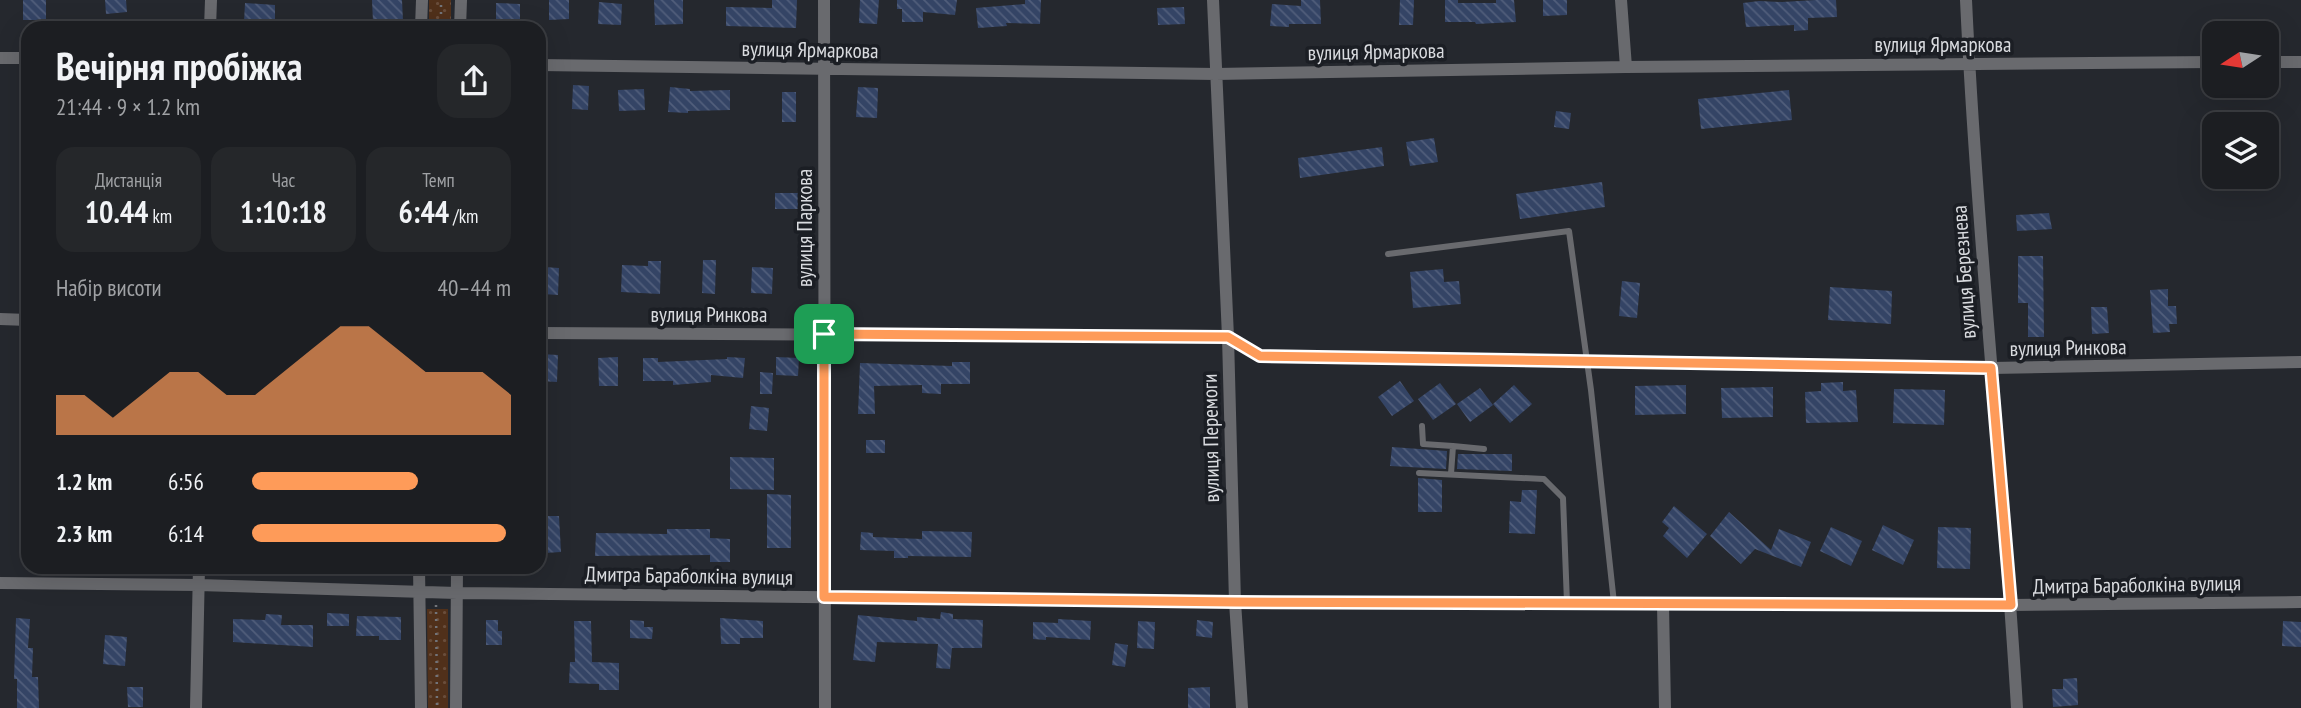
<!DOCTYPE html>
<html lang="uk">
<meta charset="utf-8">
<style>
:root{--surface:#1c1e22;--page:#25272a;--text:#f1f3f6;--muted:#a0a2a5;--line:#3a3c40;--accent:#fe9b59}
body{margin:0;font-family:"PT Sans Narrow",sans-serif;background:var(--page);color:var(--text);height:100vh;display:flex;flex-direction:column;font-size:26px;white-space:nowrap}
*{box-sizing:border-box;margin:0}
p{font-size:23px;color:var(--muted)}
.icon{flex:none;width:38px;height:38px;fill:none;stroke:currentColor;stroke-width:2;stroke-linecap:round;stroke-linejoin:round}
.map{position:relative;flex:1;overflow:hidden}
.sheet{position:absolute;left:21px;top:21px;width:525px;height:553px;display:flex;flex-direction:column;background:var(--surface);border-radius:21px;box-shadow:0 7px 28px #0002,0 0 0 2px var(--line)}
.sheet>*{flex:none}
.needle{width:46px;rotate:258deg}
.controls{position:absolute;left:2202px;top:21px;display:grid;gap:14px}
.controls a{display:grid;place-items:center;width:77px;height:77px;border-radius:14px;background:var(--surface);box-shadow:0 7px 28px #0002,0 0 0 2px var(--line);font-size:35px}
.pin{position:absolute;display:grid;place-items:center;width:60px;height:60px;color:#fff;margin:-30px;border-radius:14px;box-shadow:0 4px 10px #0006}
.round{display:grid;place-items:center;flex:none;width:74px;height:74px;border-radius:21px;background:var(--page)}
.overview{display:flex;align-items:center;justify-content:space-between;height:119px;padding:0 35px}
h1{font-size:38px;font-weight:700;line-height:52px}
.figures{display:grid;grid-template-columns:repeat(3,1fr);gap:10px;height:119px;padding:7px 35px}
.figures div{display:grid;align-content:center;border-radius:18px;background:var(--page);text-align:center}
.figures b{font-size:30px;font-weight:700}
.figures small{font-size:19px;font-weight:400}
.figures p{font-size:19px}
.chart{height:196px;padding:14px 35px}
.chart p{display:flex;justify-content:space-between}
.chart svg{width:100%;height:126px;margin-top:7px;fill:var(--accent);opacity:.7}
ul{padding:0 35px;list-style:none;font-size:23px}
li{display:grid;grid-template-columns:112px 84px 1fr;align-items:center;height:52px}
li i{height:18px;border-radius:9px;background:var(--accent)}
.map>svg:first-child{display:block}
.grass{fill:url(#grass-dots)}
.building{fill:url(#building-back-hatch)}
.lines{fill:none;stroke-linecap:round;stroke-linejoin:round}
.path{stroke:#72747a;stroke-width:2.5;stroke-dasharray:2 5;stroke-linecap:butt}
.lane{stroke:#696a6e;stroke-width:6}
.street{stroke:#696a6e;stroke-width:12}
.route-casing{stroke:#fff;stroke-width:14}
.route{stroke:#fe9b59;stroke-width:9}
.labels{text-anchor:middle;stroke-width:7;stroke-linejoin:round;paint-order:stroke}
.street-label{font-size:21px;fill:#d9dbdf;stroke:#1b1e24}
</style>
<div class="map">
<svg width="2301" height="708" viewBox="0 0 2301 708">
<defs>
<pattern id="grass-dots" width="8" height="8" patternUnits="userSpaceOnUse" patternTransform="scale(1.75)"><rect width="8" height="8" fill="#50301a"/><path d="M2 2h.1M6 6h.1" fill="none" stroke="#694d3b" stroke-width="1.8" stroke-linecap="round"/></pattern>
<pattern id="building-back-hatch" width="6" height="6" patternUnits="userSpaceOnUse" patternTransform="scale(1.75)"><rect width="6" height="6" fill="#344465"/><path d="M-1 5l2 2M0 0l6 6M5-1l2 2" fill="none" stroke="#515e7b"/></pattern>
</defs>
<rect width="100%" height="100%" fill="#25282e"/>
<path class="grass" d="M429,0H451V28H429Z
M427,609H448V708H428Z"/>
<path class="building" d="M23,0H46V20H23Z
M105,0H126L127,12L106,14Z
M372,0H402L403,21L373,22Z
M549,0H569V19L549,20Z
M654,0H683V24L655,25Z
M772,0H797L796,28L726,26V7L772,8Z
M860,0H879L877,24L859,23Z
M897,0H957L955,15L923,12V22H902V9H897Z
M1025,0H1041L1040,24L1006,23L1007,26L978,28L976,8L1025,4Z
M1301,0H1320L1321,24H1289V27L1270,26L1272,4L1301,6Z
M1400,0H1414L1413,25H1399Z
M1445,0H1458V3H1496V0H1514L1516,22L1476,24L1475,22H1445Z
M1543,0H1567V15L1543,16Z
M1816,0H1836L1837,17L1808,18V30L1794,31V25L1746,27L1743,3L1759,1L1782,2Z
M599,2L622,4L621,25L598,24Z
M245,3L275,5V23L244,22Z
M496,3L520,4V20H496Z
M1184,7L1185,24L1158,25L1157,8Z
M573,85L589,86L588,110L572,109Z
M670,87L690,89V91L730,90V110L688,111V113L668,112Z
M858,87L878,88L877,118L856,117Z
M644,89L645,110L619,111L618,90Z
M1789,90L1792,120L1701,129L1698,99Z
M782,92H796V122H782Z
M1556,111L1571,113L1569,129L1554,127Z
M1434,138L1438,162L1410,166L1406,142Z
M1382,147L1384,166L1300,178L1298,158Z
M1602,182L1605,207L1520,219L1516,194Z
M775,193H799V209H775Z
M2049,213L2052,229L2017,231L2016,215Z
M2018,256H2043L2044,337H2028V303H2018Z
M703,260H716L715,294L702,293Z
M648,261H661L660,294L621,292L622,265L648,266Z
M544,267L559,268L558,295L543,294Z
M752,267L773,268L772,294L751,293Z
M1443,269L1444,282L1459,281L1461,304L1413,308L1410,272Z
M1622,281L1640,283L1637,318L1619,316Z
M1830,287L1892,291L1891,324L1828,320Z
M2168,289V306H2176L2177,324H2169L2170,332L2153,333L2150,290Z
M2091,307H2107L2109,333L2092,334Z
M541,354L558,355L557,382L540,381Z
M618,357V386H599L598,358Z
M727,357L745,358L743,378L711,375V382L673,385V381H643V358H658V362L727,359Z
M776,357L799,358L798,376L776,375Z
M952,362H970V384H941V394L922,393V385L874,386L875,414H858L860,363L952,366Z
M760,372L773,373L772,394H760Z
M1400,381L1414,401L1392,416L1378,397Z
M1843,382V391L1856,390L1858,422L1806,423L1805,392L1821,391V383Z
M1440,383L1456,404L1433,420L1418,399Z
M1514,385L1532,404L1510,423L1493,404Z
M1686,385V414L1635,415V386Z
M1773,387V417L1722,418L1721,388Z
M1480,388L1493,405L1470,422L1457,404Z
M1894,389L1945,390L1944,425L1893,423Z
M751,406L769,408L767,431L749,429Z
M866,440H885V453H866Z
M1392,447L1447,451L1446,469L1390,466Z
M1458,454H1512V471L1457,469Z
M730,457L774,458V490L730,489Z
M1418,478L1442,480V512H1418Z
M1522,490H1537L1535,534L1509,533L1510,501L1521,502Z
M767,494L791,495V548H767Z
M1674,506L1707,534L1687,558L1663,536L1669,528L1662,522Z
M1729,512L1771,550L1779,529L1811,542L1801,567L1755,549L1741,564L1710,536Z
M544,516H559L561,552L545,553Z
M1883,525L1914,540L1903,565L1872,550Z
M1831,527L1862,541L1851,566L1820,551Z
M1938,527L1971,528L1970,569L1937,568Z
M667,529H710V538L730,539V562H710V555L595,556L596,533L667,534Z
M922,531L972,532L971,557L908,556V558H894V551L860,550L861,532L873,533V537L922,539Z
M941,612L953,614V619L983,620L982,648H952L950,669L936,668L938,644L877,642L875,662L853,660L858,615L917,621V617L940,619Z
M327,613L349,614V626H327Z
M266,614L282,615L281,625H313V647L233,642V619L265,620Z
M357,616L401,617V640H379V636H356Z
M16,618L30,619L28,648H33L32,677H38L39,708H17V679H14Z
M720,618L763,621V638H740V644H721Z
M1058,619L1091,621L1090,640L1046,637V640L1033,639V622L1058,623Z
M486,620H498V631H502V645H486Z
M630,620L644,621V627H653L652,639L630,638Z
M1197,620L1213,622L1212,638L1196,636Z
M574,621H591L592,662L619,663V690H599V684L569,683L570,662H575Z
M1138,621L1155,622L1154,649L1137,648Z
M2283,621L2301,622V647L2282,646Z
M105,635L127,637L125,666L103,664Z
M1115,643L1128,645L1125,667L1112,665Z
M2077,678L2078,705L2053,707L2052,689H2063V679Z
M127,687H143V707H128Z
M1210,687V708H1188V688Z"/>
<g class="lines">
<path class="path" d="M441,28V0
M436,605L437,708"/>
<path class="lane" d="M1388,254L1569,231L1591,390L1614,603
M1422,426L1423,444L1453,446L1451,474
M1453,446L1484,449
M1419,473L1544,479L1563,498L1567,603"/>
<path class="street" d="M824,0L825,708
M1213,0L1228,337L1235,602L1242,708
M1621,0L1626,67
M1966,0C1977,236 2003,472 2017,708
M210,28L211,0
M421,28L422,0
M460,28L461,0
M0,58H28
M2266,62H2301
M539,65L1216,74L1626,67L2214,62
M0,319L28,320
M539,333L1228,337L1260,356L1991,368L2301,362
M419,567L421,708
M0,583L199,585L457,593L1235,602L2011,605L2301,602
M1663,605L1665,708
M196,708L199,567
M456,708L457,567"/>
</g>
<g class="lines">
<g class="route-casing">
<path id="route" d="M824,334L1228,337L1260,356L1991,368L2011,605L1235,602L824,597Z"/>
</g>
<use href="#route" class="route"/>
</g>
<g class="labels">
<g class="street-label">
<text x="1943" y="52">вулиця Ярмаркова</text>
<text transform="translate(810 50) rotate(1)" y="7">вулиця Ярмаркова</text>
<text transform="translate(1376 52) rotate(-1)" y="7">вулиця Ярмаркова</text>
<text transform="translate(805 228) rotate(-90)" y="7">вулиця Паркова</text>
<text transform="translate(1964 272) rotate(-94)" y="7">вулиця Березнева</text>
<text x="709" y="322">вулиця Ринкова</text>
<text transform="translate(2068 348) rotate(-1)" y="7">вулиця Ринкова</text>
<text transform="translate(1211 438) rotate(-91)" y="7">вулиця Перемоги</text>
<text transform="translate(689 576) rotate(1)" y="7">Дмитра Бараболкіна вулиця</text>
<text transform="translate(2137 585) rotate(-1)" y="7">Дмитра Бараболкіна вулиця</text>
</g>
</g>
</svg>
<div class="controls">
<a><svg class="needle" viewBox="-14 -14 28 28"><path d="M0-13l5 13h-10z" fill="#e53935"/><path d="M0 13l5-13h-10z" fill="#a0a2a5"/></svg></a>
<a><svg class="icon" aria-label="layers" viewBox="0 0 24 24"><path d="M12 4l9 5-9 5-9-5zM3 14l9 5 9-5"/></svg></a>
</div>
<div class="pin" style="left:824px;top:334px;background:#1e9e55"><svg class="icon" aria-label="arrive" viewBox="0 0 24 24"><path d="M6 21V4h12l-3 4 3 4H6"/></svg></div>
<section class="sheet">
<div class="overview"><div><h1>Вечірня пробіжка</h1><p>21:44 · 9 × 1.2 km</p></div><a class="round"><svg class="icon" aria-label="share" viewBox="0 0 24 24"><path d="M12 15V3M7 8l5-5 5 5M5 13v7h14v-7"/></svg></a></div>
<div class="figures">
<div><p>Дистанція</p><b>10.44<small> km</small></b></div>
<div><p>Час</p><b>1:10:18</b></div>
<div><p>Темп</p><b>6:44<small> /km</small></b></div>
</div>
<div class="chart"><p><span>Набір висоти</span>40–44 m</p>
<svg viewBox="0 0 160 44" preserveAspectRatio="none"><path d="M0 44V30L10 30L20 38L30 30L40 22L50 22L60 30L70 30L80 22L90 14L100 6L110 6L120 14L130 22L140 22L150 22L160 30V44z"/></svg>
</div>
<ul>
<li><b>1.2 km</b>6:56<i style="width:64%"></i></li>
<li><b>2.3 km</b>6:14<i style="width:98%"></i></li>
</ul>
</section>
</div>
